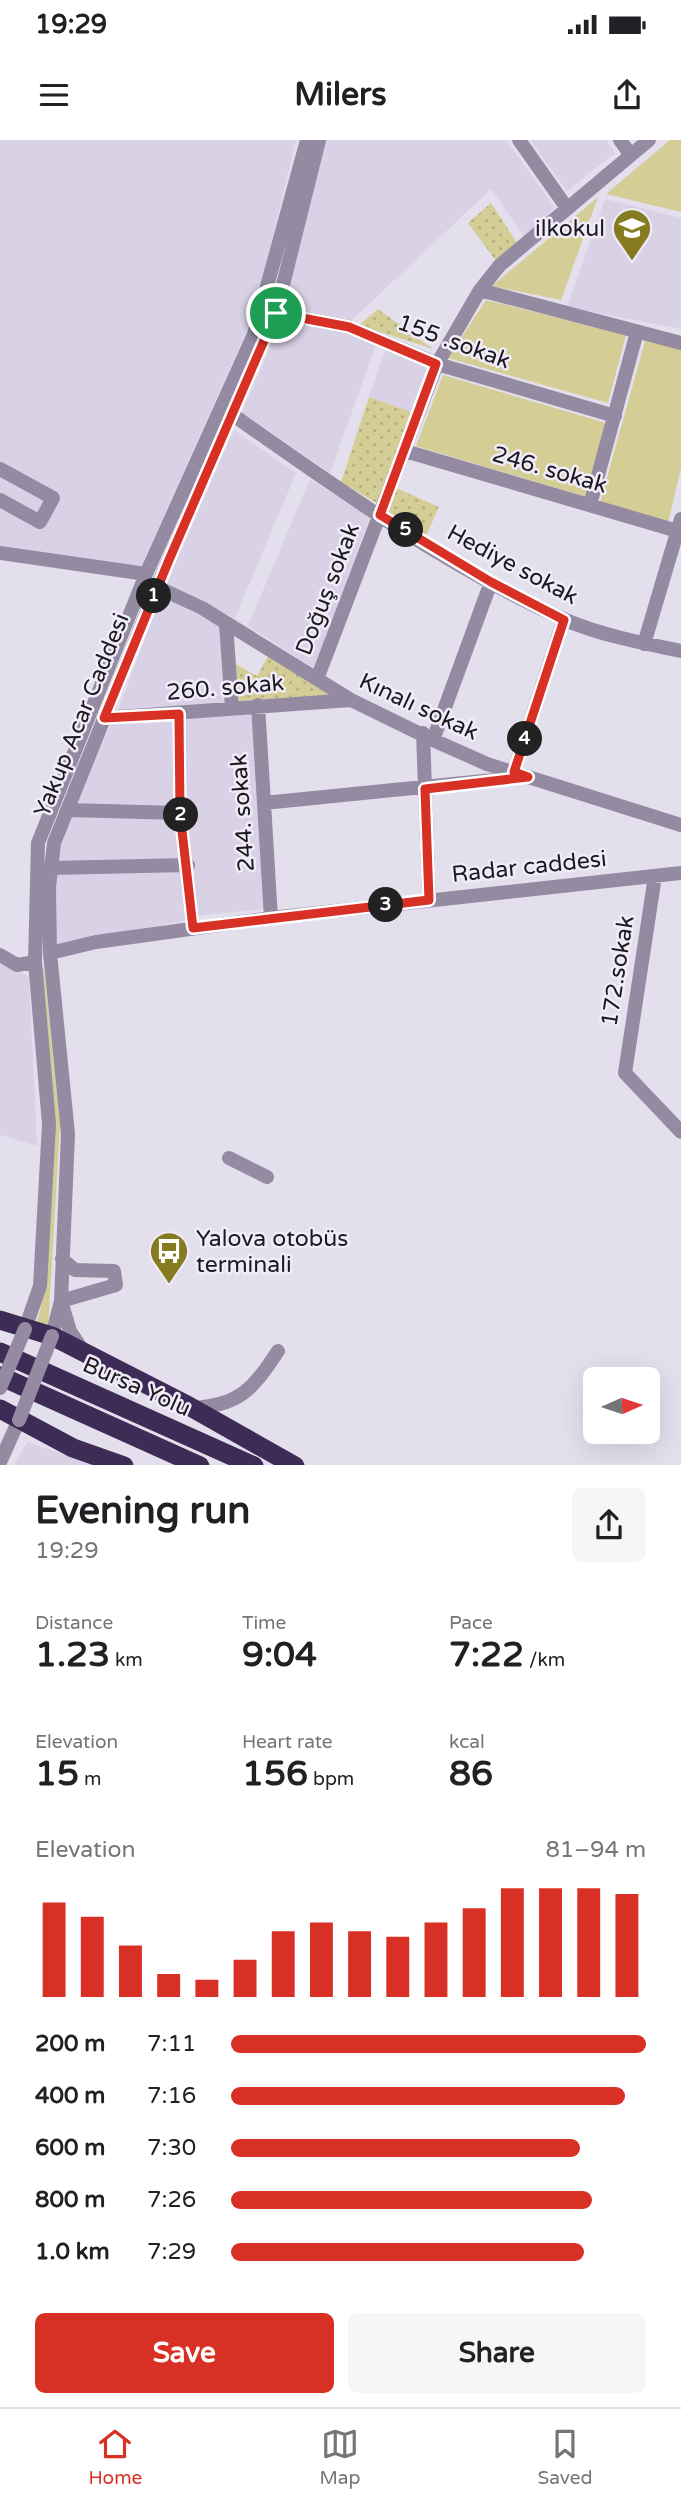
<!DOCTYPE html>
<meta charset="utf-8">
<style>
:root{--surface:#fff;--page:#f6f6f6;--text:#202124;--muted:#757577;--line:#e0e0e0;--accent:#d93025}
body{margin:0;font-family:"Varela Round",sans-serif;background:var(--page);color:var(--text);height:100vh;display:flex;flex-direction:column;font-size:26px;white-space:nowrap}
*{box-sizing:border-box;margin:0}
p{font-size:23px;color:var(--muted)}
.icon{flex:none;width:38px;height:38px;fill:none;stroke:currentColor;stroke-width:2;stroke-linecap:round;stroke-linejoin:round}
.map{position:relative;height:1325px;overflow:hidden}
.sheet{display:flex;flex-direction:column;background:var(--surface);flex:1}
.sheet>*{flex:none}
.needle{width:46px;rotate:87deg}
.tools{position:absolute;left:583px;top:1227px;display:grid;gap:14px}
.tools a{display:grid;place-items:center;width:77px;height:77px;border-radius:10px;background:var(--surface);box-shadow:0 7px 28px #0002;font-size:35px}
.pin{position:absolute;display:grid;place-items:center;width:60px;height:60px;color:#fff;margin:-30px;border:4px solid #fff;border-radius:50%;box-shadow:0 2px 7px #0007}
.km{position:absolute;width:35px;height:35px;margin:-18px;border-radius:50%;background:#222;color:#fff;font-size:19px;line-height:35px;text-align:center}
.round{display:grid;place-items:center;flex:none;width:74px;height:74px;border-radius:10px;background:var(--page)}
.head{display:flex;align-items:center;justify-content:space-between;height:119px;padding:0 35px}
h1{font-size:38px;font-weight:700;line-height:52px}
.metrics{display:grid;grid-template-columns:repeat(3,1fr);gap:10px;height:119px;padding:7px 35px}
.metrics div{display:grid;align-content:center}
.metrics b{font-size:35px;font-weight:700}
.metrics small{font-size:19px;font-weight:400}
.metrics p{font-size:19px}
.chart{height:196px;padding:14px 35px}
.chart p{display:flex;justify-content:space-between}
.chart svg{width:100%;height:126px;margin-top:7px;stroke:var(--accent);stroke-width:6}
.primary-button{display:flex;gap:14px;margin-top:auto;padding:14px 35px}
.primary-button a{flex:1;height:80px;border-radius:10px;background:var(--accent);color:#fff;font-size:28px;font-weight:700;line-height:80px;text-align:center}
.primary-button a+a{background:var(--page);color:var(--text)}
ul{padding:0 35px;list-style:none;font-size:23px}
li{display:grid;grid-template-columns:112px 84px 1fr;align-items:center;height:52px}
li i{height:18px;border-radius:9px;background:var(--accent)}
.status{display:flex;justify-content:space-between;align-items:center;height:49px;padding:0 35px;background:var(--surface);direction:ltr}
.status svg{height:19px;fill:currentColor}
header{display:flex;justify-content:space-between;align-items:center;height:91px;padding:0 35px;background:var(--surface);font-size:32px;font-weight:700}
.menu{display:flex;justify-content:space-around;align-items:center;height:98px;border-top:2px solid var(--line);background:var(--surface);font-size:19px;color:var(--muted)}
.menu a{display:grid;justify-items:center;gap:4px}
.menu .on{color:var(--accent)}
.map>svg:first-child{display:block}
.built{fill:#d9d1e6}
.green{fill:#d4ce96}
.park{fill:url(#park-dots)}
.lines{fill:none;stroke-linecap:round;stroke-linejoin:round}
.minor{stroke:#948ba2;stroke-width:14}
.highway{stroke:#3e2c57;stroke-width:19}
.minor-bridge{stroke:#948ba2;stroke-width:14}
.route-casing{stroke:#fff;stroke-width:14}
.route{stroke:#d93025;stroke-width:9}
.labels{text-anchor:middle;stroke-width:5;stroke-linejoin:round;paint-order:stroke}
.poi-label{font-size:23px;fill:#1c1a1f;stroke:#f1ecfa;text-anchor:end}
.street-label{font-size:23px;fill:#1c1a1f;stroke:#f1ecfa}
</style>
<div class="status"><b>19:29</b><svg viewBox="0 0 49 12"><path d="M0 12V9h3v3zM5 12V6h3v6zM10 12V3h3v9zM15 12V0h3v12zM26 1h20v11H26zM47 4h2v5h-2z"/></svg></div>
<header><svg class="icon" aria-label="menu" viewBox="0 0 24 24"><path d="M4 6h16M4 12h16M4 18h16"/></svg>Milers<svg class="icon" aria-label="share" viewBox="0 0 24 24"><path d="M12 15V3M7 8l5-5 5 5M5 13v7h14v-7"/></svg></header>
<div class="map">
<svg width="681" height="1326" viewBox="0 0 681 1326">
<defs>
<pattern id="park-dots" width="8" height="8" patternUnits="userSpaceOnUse" patternTransform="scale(1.75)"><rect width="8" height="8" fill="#d4ce96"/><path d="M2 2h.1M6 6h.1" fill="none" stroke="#b5b081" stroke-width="1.8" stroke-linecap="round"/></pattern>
</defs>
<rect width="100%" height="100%" fill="#e4dfed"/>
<path class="built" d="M0,0H296L254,174L140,429L0,408Z
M324,0H506L555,68L526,99L491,49L350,182L281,171Z
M530,0H606L615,13L567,51Z
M605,59L681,78V189L567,167Z
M282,180L348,191L377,202L330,333L242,272Z
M386,208L429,225L414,273L369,257Z
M234,290L296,333L235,478L165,444Z
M310,339L370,377L314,528L248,486Z
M161,456L222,487L227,563L117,573Z
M253,571L266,769L194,776L184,669L183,578Z
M175,579L176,669L76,664L111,584Z
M68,673L177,676L182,721L57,724Z
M54,731L182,732L188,780L56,805Z
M0,824L29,836L37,1006L0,995Z
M27,1302L96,1325L13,1326Z"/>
<path class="green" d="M670,0H681V72L606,54Z
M598,57L561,160L492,146Z
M486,160L626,195L608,263L448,218Z
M645,201L681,209V328L668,383L600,363Z
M443,235L606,283L586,357L416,306Z
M41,829H44L60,986L48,1190L36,1187L44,1153Z"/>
<path class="park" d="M491,63L517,103L496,121L468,83Z
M378,169L433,209L359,185Z
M369,257L414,273L380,365L341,342Z
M396,348L439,367L426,396L387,372Z
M268,516L331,555L239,561L236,524L257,536Z"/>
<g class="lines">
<path class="minor" d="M519,0L567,68
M620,0L630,14
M480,150L681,203
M276,173L349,187L437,224L615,276
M233,275C338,349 446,426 563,479C600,495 642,503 681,511
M405,311L681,392
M0,329L53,358L40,382L0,360
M590,365L637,192
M0,413L146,434
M157,447L202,468L351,560L433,600L487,624L681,685
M226,484L232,568
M644,504L681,379
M317,539L437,224L480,150L500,125L649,0
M258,565L271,778
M179,574L180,673L193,788
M104,578L351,560
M423,593L429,760
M433,600L491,442
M514,632L564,479
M264,663L523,637
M67,670L180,673
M50,728L188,725
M655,736L625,933L681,992
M50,813L96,802L271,778L681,733
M0,815L17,825L35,822
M229,1018L267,1037
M62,1119L75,1130L114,1131L116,1145L61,1161L70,1191L83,1211
M25,1189L40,1146L49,984L35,822L38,703L146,434L254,194L307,0
M52,1196L61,1161L68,994L50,813L49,747L54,703L157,447L276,173L319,0
M192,1268C239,1266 253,1249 278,1211
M0,1322L19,1280"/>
<path class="highway" d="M0,1180L52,1196L187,1265L295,1326
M0,1212L254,1326
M0,1236L200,1326
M0,1269L73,1308L124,1326"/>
<path class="minor-bridge" d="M0,1248L25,1189
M19,1280L52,1196"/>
</g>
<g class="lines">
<g class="route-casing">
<path id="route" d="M276,173L349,187L436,224L380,375L491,442L564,480L514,632L528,637L425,649L429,760L193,788L180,673L179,574L104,578L169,420Z"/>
</g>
<use href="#route" class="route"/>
</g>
<defs>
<g id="school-pin" transform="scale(2.0125)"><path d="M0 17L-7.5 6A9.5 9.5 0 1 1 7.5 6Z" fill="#877b21" stroke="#f1ecfa"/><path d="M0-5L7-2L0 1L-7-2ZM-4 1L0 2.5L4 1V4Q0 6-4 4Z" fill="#fff"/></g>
<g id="bus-pin" transform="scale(2.0125)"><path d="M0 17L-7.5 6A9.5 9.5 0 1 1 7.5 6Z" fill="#877b21" stroke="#f1ecfa"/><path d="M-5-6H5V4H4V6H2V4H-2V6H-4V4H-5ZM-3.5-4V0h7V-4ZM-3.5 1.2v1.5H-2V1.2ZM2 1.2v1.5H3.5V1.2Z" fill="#fff"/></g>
</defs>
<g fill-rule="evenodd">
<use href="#school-pin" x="632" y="88"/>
<use href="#bus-pin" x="169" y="1111"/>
</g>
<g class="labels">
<g class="poi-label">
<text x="605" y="96">ilkokul</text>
<text x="196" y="1106" text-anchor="start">Yalova otobüs<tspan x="196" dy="26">terminali</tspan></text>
</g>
<g class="street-label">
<text transform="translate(454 201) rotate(20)" y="8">155 .sokak</text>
<text transform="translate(550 329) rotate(16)" y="8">246. sokak</text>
<text transform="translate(513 424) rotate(28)" y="8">Hediye sokak</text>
<text transform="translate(327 449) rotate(-69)" y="8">Doğuş sokak</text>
<text transform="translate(225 547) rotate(-5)" y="8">260. sokak</text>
<text transform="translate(419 566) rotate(25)" y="8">Kınalı sokak</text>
<text transform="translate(81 575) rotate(-68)" y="8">Yakup Acar Caddesi</text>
<text transform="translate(242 673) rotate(-94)" y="8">244. sokak</text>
<text transform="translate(529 726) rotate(-6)" y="8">Radar caddesi</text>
<text transform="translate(617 831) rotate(-81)" y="8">172.sokak</text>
<text transform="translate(137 1246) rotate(24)" y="8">Bursa Yolu</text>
</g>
</g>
</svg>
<div class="tools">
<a><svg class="needle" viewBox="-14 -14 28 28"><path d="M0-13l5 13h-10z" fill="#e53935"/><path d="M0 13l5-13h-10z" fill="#757577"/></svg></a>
</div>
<div class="pin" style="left:276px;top:173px;background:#1e9e55"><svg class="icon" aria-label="arrive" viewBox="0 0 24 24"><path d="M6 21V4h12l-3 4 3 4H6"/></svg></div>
<b class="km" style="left:154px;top:456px">1</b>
<b class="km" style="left:181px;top:675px">2</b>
<b class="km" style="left:386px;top:765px">3</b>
<b class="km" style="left:525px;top:599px">4</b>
<b class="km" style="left:406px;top:390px">5</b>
</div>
<section class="sheet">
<div class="head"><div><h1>Evening run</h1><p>19:29</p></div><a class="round"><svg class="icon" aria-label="share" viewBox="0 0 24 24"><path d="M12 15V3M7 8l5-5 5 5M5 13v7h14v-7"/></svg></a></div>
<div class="metrics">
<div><p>Distance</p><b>1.23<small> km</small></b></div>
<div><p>Time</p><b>9:04</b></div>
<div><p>Pace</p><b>7:22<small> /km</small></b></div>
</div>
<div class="metrics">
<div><p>Elevation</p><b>15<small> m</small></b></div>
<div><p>Heart rate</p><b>156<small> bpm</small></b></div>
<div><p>kcal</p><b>86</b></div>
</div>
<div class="chart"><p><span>Elevation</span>81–94 m</p>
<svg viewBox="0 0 160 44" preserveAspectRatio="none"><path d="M5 44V11M15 44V16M25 44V26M35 44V36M45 44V38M55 44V31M65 44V21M75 44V18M85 44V21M95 44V23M105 44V18M115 44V13M125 44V6M135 44V6M145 44V6M155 44V8"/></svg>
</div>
<ul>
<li><b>200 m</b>7:11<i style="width:100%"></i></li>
<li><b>400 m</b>7:16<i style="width:95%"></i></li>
<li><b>600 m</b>7:30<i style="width:84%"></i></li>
<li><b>800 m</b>7:26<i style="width:87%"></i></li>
<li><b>1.0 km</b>7:29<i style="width:85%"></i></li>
</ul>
<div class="primary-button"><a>Save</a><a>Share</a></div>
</section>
<nav class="menu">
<a class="on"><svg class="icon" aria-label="home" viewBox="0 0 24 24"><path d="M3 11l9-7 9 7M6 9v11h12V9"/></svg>Home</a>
<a><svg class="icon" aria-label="map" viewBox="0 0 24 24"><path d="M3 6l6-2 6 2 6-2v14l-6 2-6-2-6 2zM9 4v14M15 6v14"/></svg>Map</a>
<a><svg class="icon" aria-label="saved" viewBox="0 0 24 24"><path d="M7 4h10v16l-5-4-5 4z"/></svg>Saved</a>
</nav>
